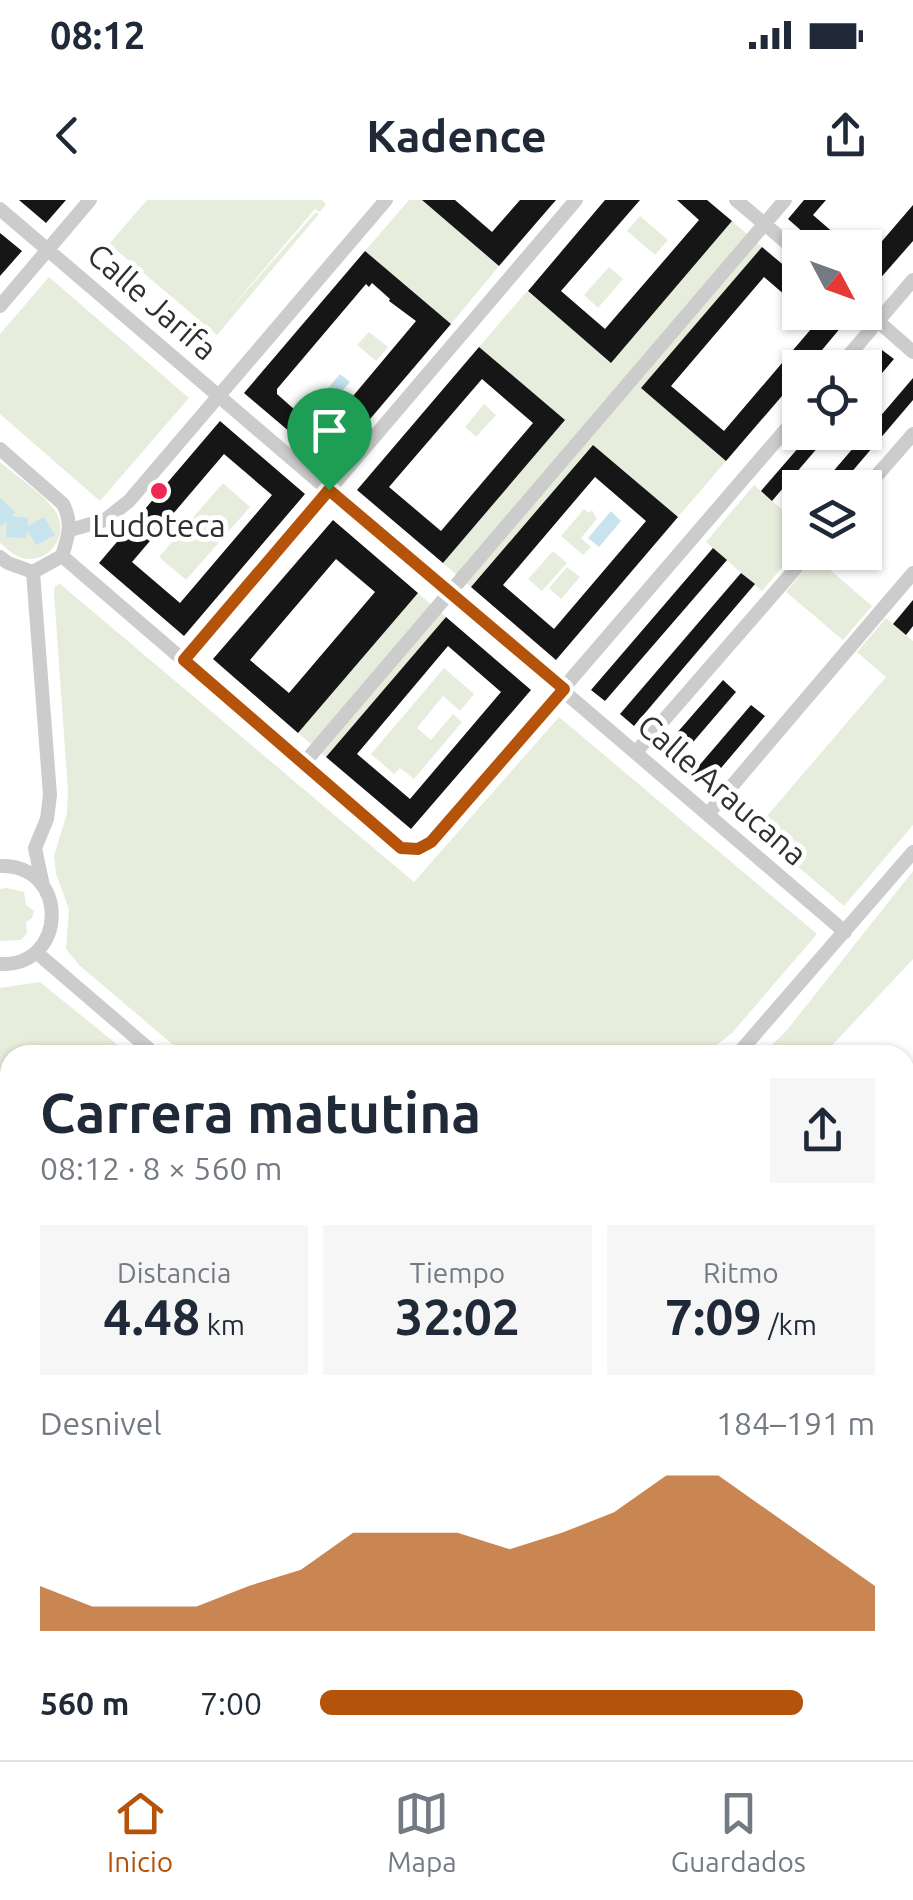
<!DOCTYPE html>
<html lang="es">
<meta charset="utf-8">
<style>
:root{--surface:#fff;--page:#f6f6f7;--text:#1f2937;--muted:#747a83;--line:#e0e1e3;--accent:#b45309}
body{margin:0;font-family:Ubuntu,sans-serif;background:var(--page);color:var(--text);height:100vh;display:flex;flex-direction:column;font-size:38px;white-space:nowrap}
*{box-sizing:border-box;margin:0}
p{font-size:32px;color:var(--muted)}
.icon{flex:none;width:55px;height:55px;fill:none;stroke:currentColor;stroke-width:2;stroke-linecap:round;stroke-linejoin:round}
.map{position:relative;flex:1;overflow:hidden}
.details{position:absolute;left:0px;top:845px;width:915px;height:715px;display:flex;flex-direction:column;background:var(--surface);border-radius:30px 30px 0 0;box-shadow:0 2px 8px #0004}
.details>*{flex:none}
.needle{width:65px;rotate:131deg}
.buttons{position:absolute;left:782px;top:30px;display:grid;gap:20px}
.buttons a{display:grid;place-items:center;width:100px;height:100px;border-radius:0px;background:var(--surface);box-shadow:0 2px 8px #0004;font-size:50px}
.pin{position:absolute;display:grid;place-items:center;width:85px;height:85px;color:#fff;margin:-102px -42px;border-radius:50% 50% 50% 0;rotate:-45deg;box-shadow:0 0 10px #0007}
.pin .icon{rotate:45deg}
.round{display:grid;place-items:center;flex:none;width:105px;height:105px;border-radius:0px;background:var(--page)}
.overview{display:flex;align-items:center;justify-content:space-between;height:170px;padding:0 40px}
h1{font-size:55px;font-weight:700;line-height:75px}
.metrics{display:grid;grid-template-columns:repeat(3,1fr);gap:15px;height:170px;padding:10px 40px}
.metrics div{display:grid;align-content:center;border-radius:0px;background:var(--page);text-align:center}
.metrics b{font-size:50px;font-weight:700}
.metrics small{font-size:28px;font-weight:400}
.metrics p{font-size:28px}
.chart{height:280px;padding:20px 40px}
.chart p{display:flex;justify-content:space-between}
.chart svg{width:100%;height:180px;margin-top:10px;fill:var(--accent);opacity:.7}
ul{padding:0 40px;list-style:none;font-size:32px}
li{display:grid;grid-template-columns:160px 120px 1fr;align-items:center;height:75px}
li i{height:25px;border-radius:12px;background:var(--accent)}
.status{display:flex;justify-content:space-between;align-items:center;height:70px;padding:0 50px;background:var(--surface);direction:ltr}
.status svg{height:28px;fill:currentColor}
header{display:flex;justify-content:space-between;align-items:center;height:130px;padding:0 40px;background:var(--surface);font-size:45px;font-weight:700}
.dock{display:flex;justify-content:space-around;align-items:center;height:140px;border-top:2px solid var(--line);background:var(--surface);font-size:28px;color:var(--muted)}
.dock a{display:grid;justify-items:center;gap:5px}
.dock .active{color:var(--accent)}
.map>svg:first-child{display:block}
.green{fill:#e7eddc}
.water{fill:#c7e4ee}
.building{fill:#161616;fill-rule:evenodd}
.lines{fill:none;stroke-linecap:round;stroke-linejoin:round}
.street{stroke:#ccc;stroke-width:14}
.highway{stroke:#969696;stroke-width:25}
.route-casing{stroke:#fff;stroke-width:20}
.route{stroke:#b45309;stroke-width:12}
.poi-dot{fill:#ef2852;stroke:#fff;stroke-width:4}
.labels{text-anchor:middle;stroke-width:10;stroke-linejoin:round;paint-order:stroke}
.street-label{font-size:32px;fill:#2f2f2f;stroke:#fff}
.poi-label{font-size:32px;fill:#2f2f2f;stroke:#fff}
</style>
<div class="status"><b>08:12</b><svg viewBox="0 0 49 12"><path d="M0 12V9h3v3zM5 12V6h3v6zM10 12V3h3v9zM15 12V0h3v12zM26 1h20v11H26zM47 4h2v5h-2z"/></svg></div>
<header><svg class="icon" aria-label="back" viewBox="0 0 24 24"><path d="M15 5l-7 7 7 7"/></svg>Kadence<svg class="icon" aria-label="share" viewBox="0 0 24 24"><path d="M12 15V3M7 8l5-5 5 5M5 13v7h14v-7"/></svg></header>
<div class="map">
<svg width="913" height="1560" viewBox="0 0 913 1560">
<rect width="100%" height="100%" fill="#fff"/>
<path class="green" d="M147,0H322L326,4L320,12L315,9L219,122L316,12L319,14L217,135L109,44Z
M409,0H422L499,66L451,124L365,51Z
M640,16L668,40L655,55L627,31Z
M732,21L762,47L642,188L726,261L678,317L593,245L471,387L443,363L564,221L479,147L527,91L611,162Z
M609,67L623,79L598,108L584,95Z
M49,77L189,198L100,301L0,214V134Z
M369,132L388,147L376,161L357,145Z
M484,204L496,215L476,237L465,227Z
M0,262C15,275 51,299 58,316C67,337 50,361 27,359C16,358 8,350 0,343Z
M223,283L250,307L186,380L159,357Z
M754,285L800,325V346L762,391L706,342Z
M584,309L589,313L592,310L597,319L581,338L591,347L583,355L561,336Z
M553,351L567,363L542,391L528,379Z
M815,357L872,406L843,440L786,392Z
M567,367L580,377L561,399L549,388Z
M60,384L414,682L559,517L817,734L732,833L704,855H185L79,765L66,749L69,709L56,674L54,656L67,613L68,591L54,393L55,386Z
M418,393L446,417L326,557L298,533Z
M886,418L913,441V625L844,706L755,630L886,477L857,452Z
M444,468L474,494L460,511L443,496L417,528L431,540L453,514L462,522L414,579L400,568L394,574L371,554Z
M913,671V759L823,855H762L787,830Z
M7,688L24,692L26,705L34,711L32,718L26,722L27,733L21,740L0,741V689Z
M40,782L130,855H10V1015L0,1006V788Z
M905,1321L913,1347V1408L905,1403Z
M905,1466L913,1468V1533L905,1536Z
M414,1550H585L597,1560H420Z"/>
<path class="water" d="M340,174L350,182L328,207L319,199Z
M0,298L15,312L12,316L28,318V326L44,317L55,335L36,345L28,331L26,338L6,337L7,322L0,326Z
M611,311L621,321L599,347L588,338Z"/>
<path class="building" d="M19,0H66L46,23Z
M422,0H455L492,32L520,0H556L499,66Z
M605,0H640L561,91L605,129L699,20L677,0H707L732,21L611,163L528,91Z
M804,0H826L813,15L851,48H821L788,19Z
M913,5V41L870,90L865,86V61Z
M0,33L22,51L0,76Z
M762,47L800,79V108L764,77L671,186L724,231L817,122L806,112H839L847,120L807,168H800V175L726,261L641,188Z
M365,51L451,124L330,266L244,193ZM372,83L390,99L389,101L416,121L322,233L305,218L308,215L298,206L295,210L277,194V189L366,84L369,87Z
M479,147L565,220L443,363L357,290ZM482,179L533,223L441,331L389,287Z
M882,150L894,159L865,193V170Z
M913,178V200L838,288H819Z
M220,221L305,294L184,436L99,363ZM224,254L272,295L180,403L132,362Z
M812,232H831L772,301L761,291Z
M593,245L678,317L556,460L471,387ZM595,277L646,321L554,429L503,385Z
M333,320L418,393L298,533L213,459ZM336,359L375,392L289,493L250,460Z
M713,348L727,360L605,501L591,490Z
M741,373L755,384L634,526L620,514Z
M913,400V426L906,435L893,424Z
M446,417L531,490L411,629L326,557ZM448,446L501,492L410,599L357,554Z
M723,480L736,492L676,562L662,550Z
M751,505L765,516L705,587L691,575Z
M0,1183L10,1191V1220L0,1233Z"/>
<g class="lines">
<path class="street" d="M736,0L800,54
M0,9L845,732
M0,106L90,0
M865,110L913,152
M838,168L913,80
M0,249L63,304C73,323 68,337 62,356L33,372L8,363L0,357
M865,289L913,234
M70,330L105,320L129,301L386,0
M62,356L401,647L417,649L431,642L800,213
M33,372L50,595L47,619L35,648L43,686
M184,460L576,0
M636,552L810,352
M304,563L785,0
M708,614L913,373
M0,666C70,664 68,767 0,764
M36,752L156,855
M737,855L913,652
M0,1456L10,1457
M0,1541L10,1539
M49,1550L56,1560"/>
<path class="highway" d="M0,1045L10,1053
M0,1085L10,1095
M370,1550L377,1560
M403,1550L410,1560
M432,1550L440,1560
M515,1550L522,1560
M597,1550L610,1560"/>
</g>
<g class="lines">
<g class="route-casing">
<path id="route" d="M329,290L564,489L431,642L418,649L401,648L184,460Z"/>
</g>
<use href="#route" class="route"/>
</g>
<circle class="poi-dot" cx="159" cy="291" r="10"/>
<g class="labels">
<g class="street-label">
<text transform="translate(152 102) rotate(41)" y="11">Calle Jarifa</text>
<text transform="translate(722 590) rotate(41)" y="11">Calle Araucana</text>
</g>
<g class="poi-label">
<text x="159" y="337">Ludoteca</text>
</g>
</g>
</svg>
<div class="buttons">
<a><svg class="needle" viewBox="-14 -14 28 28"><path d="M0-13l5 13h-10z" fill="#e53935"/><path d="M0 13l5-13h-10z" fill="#747a83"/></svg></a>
<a><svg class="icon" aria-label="locate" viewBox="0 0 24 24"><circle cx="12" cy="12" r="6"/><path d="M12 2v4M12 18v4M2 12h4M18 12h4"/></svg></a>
<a><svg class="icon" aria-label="layers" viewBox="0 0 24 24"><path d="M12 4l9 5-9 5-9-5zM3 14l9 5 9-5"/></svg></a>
</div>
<div class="pin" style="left:329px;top:290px;background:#1e9e55"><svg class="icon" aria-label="arrive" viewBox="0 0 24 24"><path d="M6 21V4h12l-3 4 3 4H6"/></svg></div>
<section class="details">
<div class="overview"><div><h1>Carrera matutina</h1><p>08:12 · 8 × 560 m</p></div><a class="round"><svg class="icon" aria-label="share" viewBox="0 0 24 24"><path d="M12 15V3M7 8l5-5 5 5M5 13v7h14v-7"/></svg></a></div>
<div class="metrics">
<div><p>Distancia</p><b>4.48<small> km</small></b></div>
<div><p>Tiempo</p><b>32:02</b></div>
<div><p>Ritmo</p><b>7:09<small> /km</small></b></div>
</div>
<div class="chart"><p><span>Desnivel</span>184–191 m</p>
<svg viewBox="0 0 160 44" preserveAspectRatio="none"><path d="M0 44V33L10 38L20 38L30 38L40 33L50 29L60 20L70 20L80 20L90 24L100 20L110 15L120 6L130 6L140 15L150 24L160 33V44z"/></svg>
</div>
<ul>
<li><b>560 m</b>7:00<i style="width:87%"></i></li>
</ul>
</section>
</div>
<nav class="dock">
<a class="active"><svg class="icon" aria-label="home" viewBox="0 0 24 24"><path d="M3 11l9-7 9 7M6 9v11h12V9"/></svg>Inicio</a>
<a><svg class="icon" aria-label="map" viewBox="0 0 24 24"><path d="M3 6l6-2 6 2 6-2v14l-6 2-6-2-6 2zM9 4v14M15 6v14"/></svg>Mapa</a>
<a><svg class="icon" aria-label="saved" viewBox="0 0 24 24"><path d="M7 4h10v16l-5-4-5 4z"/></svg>Guardados</a>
</nav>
